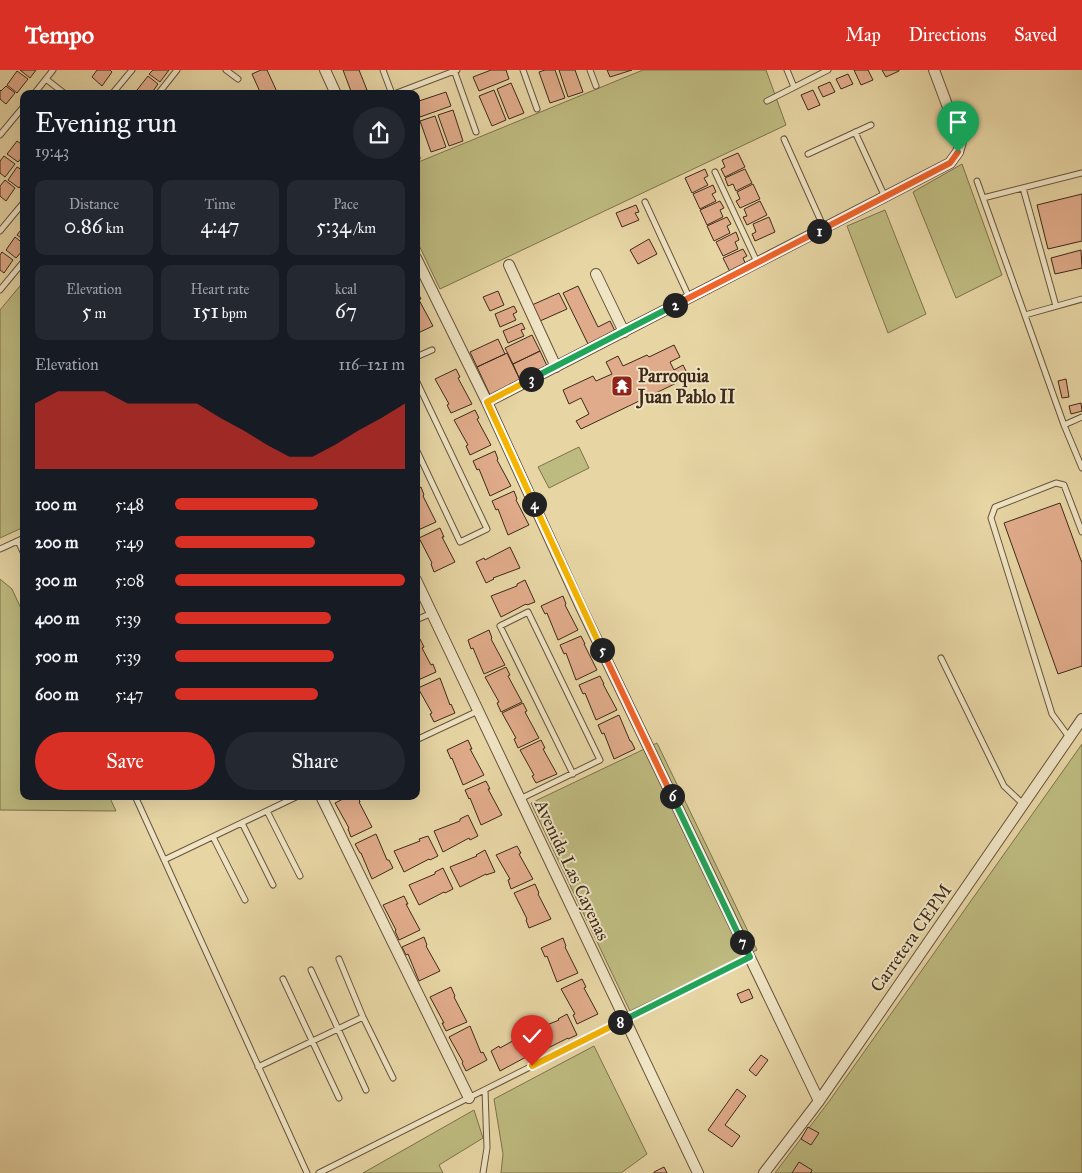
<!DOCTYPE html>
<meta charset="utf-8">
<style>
:root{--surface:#171b24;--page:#242831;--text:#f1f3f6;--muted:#9ea1a6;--accent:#d93025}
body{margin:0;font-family:"IM FELL Great Primer",serif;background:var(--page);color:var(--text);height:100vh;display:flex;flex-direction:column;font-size:19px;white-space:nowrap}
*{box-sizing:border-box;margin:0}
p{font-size:16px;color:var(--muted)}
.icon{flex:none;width:28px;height:28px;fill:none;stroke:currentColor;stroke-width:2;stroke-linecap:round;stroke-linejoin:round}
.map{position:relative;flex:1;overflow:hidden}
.details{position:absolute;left:20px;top:20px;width:400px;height:710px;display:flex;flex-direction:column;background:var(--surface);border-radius:10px;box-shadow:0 5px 20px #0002}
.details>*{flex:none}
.pin{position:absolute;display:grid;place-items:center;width:42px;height:42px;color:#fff;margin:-51px -21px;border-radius:50% 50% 50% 0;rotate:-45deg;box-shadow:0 0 5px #0007}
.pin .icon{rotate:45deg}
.km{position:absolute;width:25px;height:25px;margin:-12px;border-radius:50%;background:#222;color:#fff;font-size:14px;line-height:25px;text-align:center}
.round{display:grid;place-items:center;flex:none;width:52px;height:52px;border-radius:26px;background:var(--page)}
.headline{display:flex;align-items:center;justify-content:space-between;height:85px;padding:0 15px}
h1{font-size:28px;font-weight:600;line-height:38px}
.metrics{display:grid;grid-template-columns:repeat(3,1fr);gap:8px;height:85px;padding:5px 15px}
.metrics div{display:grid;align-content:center;border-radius:10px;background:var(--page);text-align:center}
.metrics b{font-size:21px;font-weight:600}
.metrics small{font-size:14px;font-weight:400}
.metrics p{font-size:14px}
.chart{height:140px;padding:10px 15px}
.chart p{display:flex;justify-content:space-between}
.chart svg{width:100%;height:90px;margin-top:5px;fill:var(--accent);opacity:.7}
.primary-button{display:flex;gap:10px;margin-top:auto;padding:10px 15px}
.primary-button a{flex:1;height:58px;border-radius:30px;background:var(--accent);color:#fff;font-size:20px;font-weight:600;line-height:58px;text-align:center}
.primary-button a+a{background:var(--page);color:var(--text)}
ul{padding:0 15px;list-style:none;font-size:16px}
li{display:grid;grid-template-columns:80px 60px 1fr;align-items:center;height:38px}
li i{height:12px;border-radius:6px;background:var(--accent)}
header{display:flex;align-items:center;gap:30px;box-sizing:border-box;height:70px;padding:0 25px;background:var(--accent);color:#fff}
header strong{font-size:24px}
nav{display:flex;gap:28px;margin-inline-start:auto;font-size:18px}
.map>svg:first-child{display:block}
.green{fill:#bebb80;stroke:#7e724d}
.building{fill:#e0ab8a;stroke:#3e291a}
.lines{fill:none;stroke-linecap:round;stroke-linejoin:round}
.lane-casing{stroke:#68543c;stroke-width:7}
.street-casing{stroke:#68543c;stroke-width:12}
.lane{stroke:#efe4c4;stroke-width:5}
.street{stroke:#efe4c4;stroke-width:10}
.split-1-casing{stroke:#fff;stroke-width:10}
.split-2-casing{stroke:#fff;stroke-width:10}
.split-3-casing{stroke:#fff;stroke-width:10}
.split-4-casing{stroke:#fff;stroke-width:10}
.split-5-casing{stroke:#fff;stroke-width:10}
.split-6-casing{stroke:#fff;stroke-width:10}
.split-7-casing{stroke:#fff;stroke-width:10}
.split-8-casing{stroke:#fff;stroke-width:10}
.split-9-casing{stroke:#fff;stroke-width:10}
.split-1{stroke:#f0652b;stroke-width:6}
.split-2{stroke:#f0652b;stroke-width:6}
.split-3{stroke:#22a559;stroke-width:6}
.split-4{stroke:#f5b400;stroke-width:6}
.split-5{stroke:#f5b400;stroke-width:6}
.split-6{stroke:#f0652b;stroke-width:6}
.split-7{stroke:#22a559;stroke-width:6}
.split-8{stroke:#22a559;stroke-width:6}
.split-9{stroke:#f5b400;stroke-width:6}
.labels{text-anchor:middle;stroke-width:4;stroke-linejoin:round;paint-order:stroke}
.poi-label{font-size:18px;font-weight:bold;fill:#3e291a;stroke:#efe4c4;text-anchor:start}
.street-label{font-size:18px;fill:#3e291a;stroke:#efe4c4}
</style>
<header>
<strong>Tempo</strong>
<nav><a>Map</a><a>Directions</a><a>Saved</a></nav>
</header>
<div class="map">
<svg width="1082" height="1103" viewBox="0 0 1082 1103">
<rect width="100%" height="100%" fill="#e7d5a4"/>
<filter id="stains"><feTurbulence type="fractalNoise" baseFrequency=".004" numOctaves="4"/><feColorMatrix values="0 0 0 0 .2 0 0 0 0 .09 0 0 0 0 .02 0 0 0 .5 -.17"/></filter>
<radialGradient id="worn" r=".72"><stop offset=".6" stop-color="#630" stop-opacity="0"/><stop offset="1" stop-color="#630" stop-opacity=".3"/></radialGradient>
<path class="green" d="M643,0H766L786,55L440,219L416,169V93Z
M962,94L1002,205L956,228L913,122Z
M885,140L926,244L888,263L847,156Z
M24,211V457L0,468V240Z
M579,377L589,398L549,418L538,397Z
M0,509L12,519L24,545V726H109L116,741L0,740Z
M657,673L757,880L630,941L531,733Z
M1082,674V1103H775L830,1030Z
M594,976L647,1084L621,1103H501L503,1084L494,1029Z
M474,1040L483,1068L439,1095L443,1103H363Z"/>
<path class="building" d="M20,0H36L30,8Z
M97,0H110L112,2L102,16L92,7Z
M153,0H169L160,12L149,4Z
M261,0H267L278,24H261L252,4Z
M343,0H359L367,20L352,24Z
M491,0H506L509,9L479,21L473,7Z
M545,0H555L565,28L550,33L539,2Z
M559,0H575L583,22L568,27Z
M607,0H632L610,7Z
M854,0H868L873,10L861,15Z
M882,0H899V1L886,7Z
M17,1L28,9L17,23L7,15Z
M848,4L853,14L841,19L836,9Z
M148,6L158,14L151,24H143L137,20Z
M830,12L835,22L823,27L818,17Z
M511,13L524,43L509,49L497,19Z
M6,16L15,23L6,34L0,29V20L1,21Z
M494,20L506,50L492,56L479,26Z
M813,20L820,35L808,40L801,25Z
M446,22L451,36L420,47L416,32Z
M453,40L463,71L449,76L438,45Z
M435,46L446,77L431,82L420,51Z
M17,71L24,76V85L18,92L7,84Z
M738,83L745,97L725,107L721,99L725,97L722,90Z
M4,86L15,94L5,107L0,103V91Z
M17,97L24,101V111L19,118L8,110Z
M705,99L708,106L704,108L708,115L692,123L685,108Z
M745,99L752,113L736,121L733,114L728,116L725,108Z
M5,110L15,118L6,131L0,126V116Z
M753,114L760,129L740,138L736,131L740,129L737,122Z
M713,115L716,122L712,124L716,131L700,139L693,124Z
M1082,124V171L1048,179L1037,135Z
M720,131L724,138L720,140L723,147L707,155L700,140Z
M760,131L767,145L747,155L743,147L747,146L744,139Z
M636,135L639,142L635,143L639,150L622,157L616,143Z
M727,147L731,154L727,156L730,163L714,171L707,156Z
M769,147L775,162L755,171L752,164L756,162L753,154Z
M24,156V170L17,165Z
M736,162L739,170L735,172L738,179L723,186L716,172Z
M15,167L24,174V179L16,188L6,180Z
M649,169L657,184L638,194L630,180Z
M743,179L747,186L743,188L746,195L730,202L723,188Z
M1081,180L1082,198L1055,204L1051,188Z
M2,182L13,190L4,203L0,200V185Z
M578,216L598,257L610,251L615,261L588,274L563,223Z
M417,221L421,229L419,230L433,256L416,264Z
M498,221L504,235L490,241L483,227Z
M559,223L567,239L540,251L532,235Z
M514,236L517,242L513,244L516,250L500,257L495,244Z
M522,253L525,259L521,260L524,266L508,273L503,261Z
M532,265L540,281L513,294L505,278Z
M498,269L505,284L477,297L470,282Z
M674,275L680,287L670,292L674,300L683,295L689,307L581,359L576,351L589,344L581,328L569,334L563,320L593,306L596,311L612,304L606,292L618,286L623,296L647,285L649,287Z
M540,281L548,298L520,310L513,294Z
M507,283L520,310L490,325L477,297Z
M456,299L460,307L458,308L472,334L451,343L447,335L449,334L435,309Z
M1066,309L1069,327L1062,328L1058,311Z
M1081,333L1082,341L1071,344L1069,336Z
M475,340L479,348L477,349L491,375L470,385L466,376L468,375L454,350Z
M495,381L498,389L497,390L511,416L490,426L479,399L477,400L473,391Z
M421,417L424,425L423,426L436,452L416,461V419Z
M514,421L517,429L516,430L529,455L508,465L498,439L496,440L492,431Z
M1060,433L1082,493V596L1058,604L1004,453Z
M440,458L444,467H442L455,492L434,502L431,494L432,493L419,468Z
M510,477L520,498L493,508L494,509L486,513L476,492L484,488L485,490Z
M525,510L535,532L527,535L526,534L501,547L491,526L517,516V514Z
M563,526L566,534L565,535L578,560L558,570L547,543L545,544L541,536Z
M489,560L492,568L491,569L505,595L484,604L473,578L471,579L468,570Z
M581,566L585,574H584L597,600L576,610L566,583L564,584L560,575Z
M420,569L424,577L422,578L431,595L433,594L436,602L416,611V571Z
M506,597L510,605L508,606L522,632L501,642L497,633L499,632L485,607Z
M600,606L604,614H603L617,640L596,650L585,623L583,624L579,615Z
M440,608L450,635L451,634L455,643L434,652L430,644L432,643L418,618Z
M523,633L527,641L525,642L539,668L518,678L514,669L516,668L502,643Z
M619,645L630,671H631L635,679L614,689L604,663L602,664L598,655Z
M468,670L472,679H470L484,705L463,715L452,688L451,689L447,680Z
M541,670L545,678L543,679L557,704L536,713L532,706L534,705L520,680Z
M486,711L490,719H488L502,745L481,755L470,728L469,729L465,720Z
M349,726H358L360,732H359L372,757L351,767L348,759L349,758L335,733Z
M468,745L478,766L470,770L469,768L443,782L434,761L460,751V749Z
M376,764L387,790H389L393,798L372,809L361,783H360L355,774Z
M428,766L438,786L430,790L429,789L404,802L394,781L420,771L419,769Z
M517,776L521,783L519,784L533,809L511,819L508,810L510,809L496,785Z
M485,780L495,802L486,805V804L460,817L450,797L477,786L476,785Z
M443,798L453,819L445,823L444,822L419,835L409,815L435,804V802Z
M535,814L539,823L538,824L551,849L529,858L526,850L527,849L514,823Z
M404,826L408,834H406L420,860L399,870L395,861L396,860L383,835Z
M424,867L427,875L426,876L440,901L419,911L408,884L406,885L402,877Z
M563,868L566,876L565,877L578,903L557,912L547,886L545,887L541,878Z
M582,909L586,917L584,918L598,944L577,954L573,945L575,944L561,919Z
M451,917L455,926L454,927L467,952L446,961L442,953H444L430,927Z
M749,919L753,928L741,933L737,924Z
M567,944L577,965L568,969V968L542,981L532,961L559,950L558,949Z
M470,956L481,983L483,982L487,990L466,1001L462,993L463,992L449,967Z
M525,964L535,985L527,989L526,987L500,1001L491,981L499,976L500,978Z
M761,985L768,990L756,1006L749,1000Z
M737,1019L746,1026L725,1055L740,1066L732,1077L708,1060Z
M808,1057L819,1063L811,1075L801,1069Z
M799,1092L812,1100L811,1103H792Z
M664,1097L667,1103H654V1102Z"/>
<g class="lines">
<g class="lane-casing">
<path id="lane" d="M226,0L238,9
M383,0L392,24
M454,0L476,62
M523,0L537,39
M590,0L596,16
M787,0L794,17
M46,9L65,24
M34,24L53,0
M112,24L132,0
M158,24L177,0
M394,24L457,0
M767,31L828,0
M855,62L885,127
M0,65L24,36
M784,69L824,158
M808,84L871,55
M416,87L417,88
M715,102L757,192
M977,111L1064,355
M1023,118L1056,236
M983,128L1082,103
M645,132L689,227
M0,161L24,132
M0,220L24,191
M1025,245L1082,229
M416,287L432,280
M416,310L487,459L460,472L416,379
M1082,347L1064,355L1082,398
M18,471L24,484
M0,479L24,468
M416,550L432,543
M941,588L1004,716L1023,734
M1069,667L1052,644L991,448L995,437L1056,413L1064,415L1082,462
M416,670L478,641
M135,726L307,1103
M520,729L600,690L528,542L500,556L573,704
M267,741L300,806
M242,753L273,815
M213,767L245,830
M164,790L298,726
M339,889L363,947
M311,900L366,1020
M283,909L339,1028
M258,997L363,947L393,1008
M319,1103L749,887
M483,1103L487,1078L485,1020"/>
</g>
<g class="street-casing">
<path id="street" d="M325,0L336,24
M416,188L487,332L581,537L819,1031
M509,195L556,297
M596,204L624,262
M487,332L950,93L958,82L961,72L934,0
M416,510L698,1103
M321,726L469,1028
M764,1103L819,1031L1082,649"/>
</g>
<use href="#lane" class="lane"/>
<use href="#street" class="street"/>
</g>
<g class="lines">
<g class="split-1-casing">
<path id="split-1" d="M819,161L950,93L958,82"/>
</g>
<g class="split-2-casing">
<path id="split-2" d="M675,235L819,161"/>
</g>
<g class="split-3-casing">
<path id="split-3" d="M531,309L675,235"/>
</g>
<g class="split-4-casing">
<path id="split-4" d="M531,309L487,332L534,434"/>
</g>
<g class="split-5-casing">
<path id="split-5" d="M534,434L602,580"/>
</g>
<g class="split-6-casing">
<path id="split-6" d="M602,580L672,726"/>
</g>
<g class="split-7-casing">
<path id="split-7" d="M672,726L742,872"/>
</g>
<g class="split-8-casing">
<path id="split-8" d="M620,952L750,887L742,872"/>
</g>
<g class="split-9-casing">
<path id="split-9" d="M532,996L620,952"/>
</g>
<use href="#split-1" class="split-1"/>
<use href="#split-2" class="split-2"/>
<use href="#split-3" class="split-3"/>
<use href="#split-4" class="split-4"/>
<use href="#split-5" class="split-5"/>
<use href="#split-6" class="split-6"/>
<use href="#split-7" class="split-7"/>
<use href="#split-8" class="split-8"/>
<use href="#split-9" class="split-9"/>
</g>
<defs>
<g id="temple-square" transform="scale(1.125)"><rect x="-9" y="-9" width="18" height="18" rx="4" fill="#8f2418" stroke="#efe4c4"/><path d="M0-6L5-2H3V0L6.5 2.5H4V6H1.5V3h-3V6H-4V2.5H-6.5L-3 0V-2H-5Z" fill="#fff"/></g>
</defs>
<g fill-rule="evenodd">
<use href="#temple-square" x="622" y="316"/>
</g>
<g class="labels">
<g class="poi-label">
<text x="638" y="312">Parroquia<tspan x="638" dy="21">Juan Pablo II</tspan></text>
</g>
<g class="street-label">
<text transform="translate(572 800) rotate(65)" y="6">Avenida Las Cayenas</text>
<text transform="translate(911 868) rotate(-55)" y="6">Carretera CEPM</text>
</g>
</g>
<rect width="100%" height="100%" filter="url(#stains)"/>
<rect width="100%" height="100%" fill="url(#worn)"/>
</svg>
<div class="pin" style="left:958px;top:82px;background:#1e9e55"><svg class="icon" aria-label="arrive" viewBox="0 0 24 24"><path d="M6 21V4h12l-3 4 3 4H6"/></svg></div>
<div class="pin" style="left:532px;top:996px;background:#d93025"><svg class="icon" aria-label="check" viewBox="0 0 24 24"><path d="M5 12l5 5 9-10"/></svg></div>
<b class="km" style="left:819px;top:161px">1</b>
<b class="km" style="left:675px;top:235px">2</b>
<b class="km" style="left:531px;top:309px">3</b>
<b class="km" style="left:534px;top:434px">4</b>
<b class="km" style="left:602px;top:580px">5</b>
<b class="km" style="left:672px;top:726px">6</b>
<b class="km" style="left:742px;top:872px">7</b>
<b class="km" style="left:620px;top:952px">8</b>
<section class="details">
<div class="headline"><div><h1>Evening run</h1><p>19:43</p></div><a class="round"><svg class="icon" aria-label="share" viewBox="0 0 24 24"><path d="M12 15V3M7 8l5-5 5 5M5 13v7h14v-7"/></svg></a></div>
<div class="metrics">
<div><p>Distance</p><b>0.86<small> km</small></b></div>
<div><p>Time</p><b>4:47</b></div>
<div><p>Pace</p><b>5:34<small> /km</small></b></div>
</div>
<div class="metrics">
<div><p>Elevation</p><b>5<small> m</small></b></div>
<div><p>Heart rate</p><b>151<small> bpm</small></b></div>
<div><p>kcal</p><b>67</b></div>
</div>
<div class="chart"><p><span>Elevation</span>116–121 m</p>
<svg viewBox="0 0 160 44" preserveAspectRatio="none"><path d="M0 44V12L10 6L20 6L30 6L40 12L50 12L60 12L70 12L80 19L90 25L100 32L110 38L120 38L130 32L140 25L150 19L160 12V44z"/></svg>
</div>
<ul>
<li><b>100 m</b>5:48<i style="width:62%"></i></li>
<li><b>200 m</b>5:49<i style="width:61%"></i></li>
<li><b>300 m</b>5:08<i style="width:100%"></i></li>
<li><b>400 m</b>5:39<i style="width:68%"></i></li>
<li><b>500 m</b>5:39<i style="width:69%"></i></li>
<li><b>600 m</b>5:47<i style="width:62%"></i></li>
</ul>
<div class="primary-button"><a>Save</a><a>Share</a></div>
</section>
</div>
